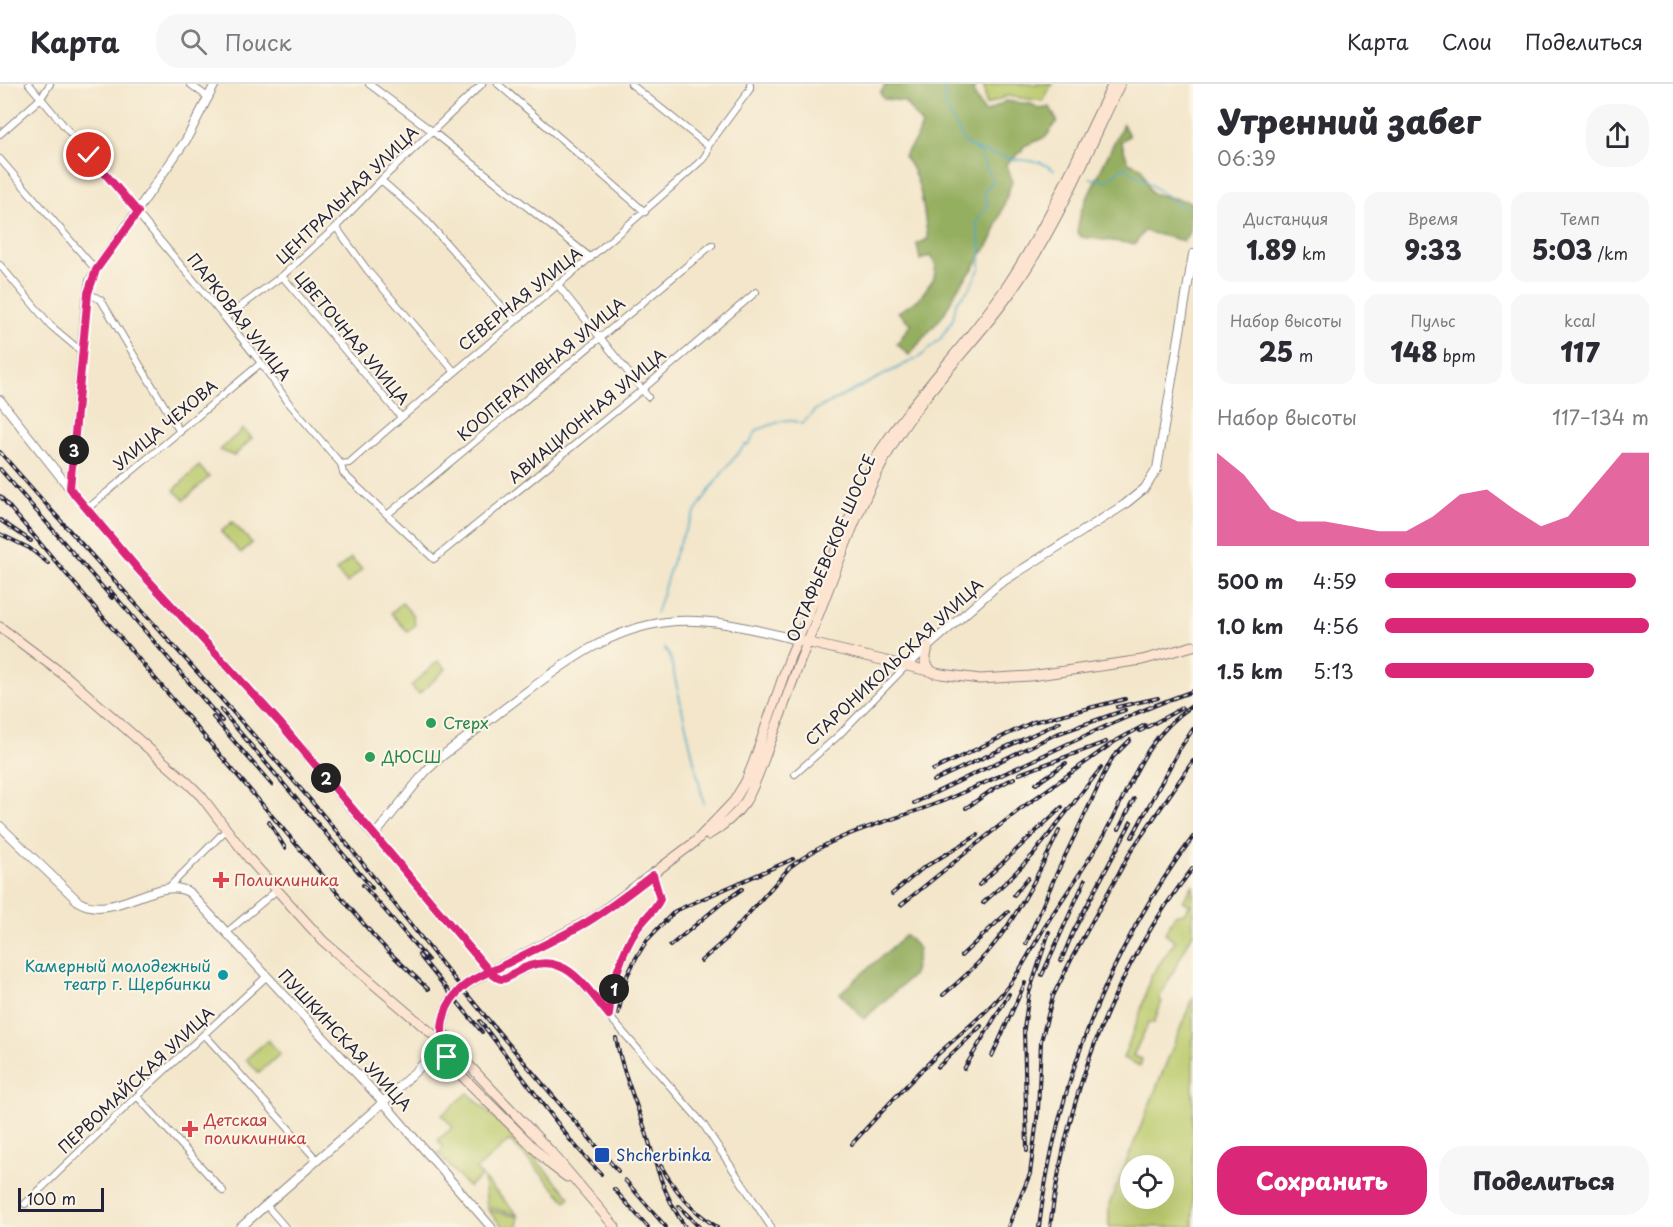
<!DOCTYPE html>
<html lang="ru">
<meta charset="utf-8">
<style>
:root{--surface:#fff;--page:#f7f7f7;--text:#2b2b33;--muted:#7c7c81;--line:#e1e1e2;--accent:#db2777}
body{margin:0;font-family:"Playpen Sans",sans-serif;background:var(--page);color:var(--text);height:100vh;display:flex;flex-direction:column;font-size:22px;white-space:nowrap}
*{box-sizing:border-box;margin:0}
p{font-size:20px;color:var(--muted)}
.icon{flex:none;width:33px;height:33px;fill:none;stroke:currentColor;stroke-width:2;stroke-linecap:round;stroke-linejoin:round}
.map{position:relative;flex:1;overflow:hidden}
.side{display:flex;flex-direction:column;background:var(--surface);width:480px}
.side>*{flex:none}
.tools{position:absolute;left:1120px;top:1071px;display:grid;gap:12px}
.tools a{display:grid;place-items:center;width:54px;height:54px;border-radius:50%;background:var(--surface);box-shadow:0 6px 24px #0002;font-size:30px}
.scale{position:absolute;left:18px;bottom:15px;width:86px;box-sizing:border-box;padding-left:6px;border:3px solid #22223b;border-top:0;font-size:16px;line-height:21px;white-space:nowrap;color:#22223b;-webkit-text-stroke:4px #fcf5e5;paint-order:stroke}
.pin{position:absolute;display:grid;place-items:center;width:51px;height:51px;color:#fff;margin:-26px;border:3px solid #fff;border-radius:50%;box-shadow:0 2px 6px #0007}
.km{position:absolute;width:30px;height:30px;margin:-15px;border-radius:50%;background:#222;color:#fff;font-size:16px;line-height:30px;text-align:center}
.round{display:grid;place-items:center;flex:none;width:63px;height:63px;border-radius:24px;background:var(--page)}
.head{display:flex;align-items:center;justify-content:space-between;height:102px;padding:0 24px}
h1{font-size:33px;font-weight:800;line-height:45px}
.figures{display:grid;grid-template-columns:repeat(3,1fr);gap:9px;height:102px;padding:6px 24px}
.figures div{display:grid;align-content:center;border-radius:15px;background:var(--page);text-align:center}
.figures b{font-size:26px;font-weight:800}
.figures small{font-size:16px;font-weight:400}
.figures p{font-size:16px}
.chart{height:168px;padding:12px 24px}
.chart p{display:flex;justify-content:space-between}
.chart svg{width:100%;height:108px;margin-top:6px;fill:var(--accent);opacity:.7}
.button{display:flex;gap:12px;margin-top:auto;padding:12px 24px}
.button a{flex:1;height:69px;border-radius:24px;background:var(--accent);color:#fff;font-size:24px;font-weight:800;line-height:69px;text-align:center}
.button a+a{background:var(--page);color:var(--text)}
ul{padding:0 24px;list-style:none;font-size:20px}
li{display:grid;grid-template-columns:96px 72px 1fr;align-items:center;height:45px}
li i{height:15px;border-radius:8px;background:var(--accent)}
header{display:flex;align-items:center;gap:36px;box-sizing:border-box;height:84px;padding:0 30px;background:var(--surface);border-bottom:2px solid var(--line)}
header strong{font-size:28px}
nav{display:flex;gap:33px;margin-inline-start:auto;font-size:21px}
.search{width:420px;height:54px;background:var(--page);display:flex;align-items:center;gap:15px;box-sizing:border-box;padding:0 21px;border-radius:24px;color:var(--muted);font-size:22px}
main{display:flex;flex:1;min-height:0}
.map>svg:first-child{display:block}
.green{fill:#bccb6e;stroke:#6f7654;stroke-width:1.5;fill-rule:evenodd}
.forest{fill:#95af61;stroke:#5c684e;stroke-width:1.5}
.lines{fill:none;stroke-linecap:round;stroke-linejoin:round}
.stream{stroke:#47a6c6;stroke-width:1.5}
.minor-casing{stroke:#8a8482;stroke-width:8}
.tertiary-casing{stroke:#8a8482;stroke-width:10}
.secondary-casing{stroke:#8a8482;stroke-width:11}
.minor{stroke:#fff;stroke-width:6}
.tertiary{stroke:#fff;stroke-width:8}
.secondary{stroke:#fde4d1;stroke-width:9}
.rail-casing{stroke:#22223b;stroke-width:4}
.rail{stroke:#fcf5e5;stroke-width:1.5;stroke-dasharray:4.5;stroke-linecap:butt}
.secondary-bridge-casing{stroke:#8a8482;stroke-width:11;stroke-linecap:butt}
.secondary-bridge{stroke:#fde4d1;stroke-width:9}
.route-casing{stroke:#fff;stroke-width:12}
.route{stroke:#db2777;stroke-width:8}
.leisure-dot{fill:#2e9e5b;stroke:#fcf5e5;stroke-width:2}
.health-dot{fill:#e0444e;stroke:#fcf5e5;stroke-width:2}
.culture-dot{fill:#0f9aa8;stroke:#fcf5e5;stroke-width:2}
.transit-dot{fill:#1a4fb4;stroke:#fcf5e5;stroke-width:2}
.labels{text-anchor:middle;stroke-width:4.5;stroke-linejoin:round;paint-order:stroke}
.street-label{font-size:16px;fill:#22223b;stroke:#fcf5e5}
.leisure-label{font-size:16px;fill:#27864d;stroke:#fcf5e5;text-anchor:start}
.health-label{font-size:16px;fill:#be3a42;stroke:#fcf5e5;text-anchor:start}
.culture-label{font-size:16px;fill:#0d838f;stroke:#fcf5e5;text-anchor:end}
.transit-label{font-size:16px;fill:#164399;stroke:#fcf5e5;text-anchor:start}
</style>
<header>
<strong>Карта</strong>
<div class="search"><svg class="icon" aria-label="search" viewBox="0 0 24 24"><circle cx="10" cy="10" r="6"/><path d="M15 15l6 6"/></svg>Поиск</div>
<nav><a>Карта</a><a>Слои</a><a>Поделиться</a></nav>
</header>
<main>
<div class="map">
<svg width="1193" height="1143" viewBox="0 0 1193 1143">
<rect width="100%" height="100%" fill="#fcf5e5"/>
<filter id="ink" filterUnits="userSpaceOnUse"><feTurbulence type="fractalNoise" baseFrequency=".0167" numOctaves="2"/><feDisplacementMap in="SourceGraphic" scale="12" xChannelSelector="R" yChannelSelector="G"/><feConvolveMatrix kernelMatrix="1 2 1 2 8 2 1 2 1" color-interpolation-filters="sRGB"/></filter>
<filter id="wash" filterUnits="userSpaceOnUse"><feTurbulence type="fractalNoise" baseFrequency=".008" numOctaves="4" result="noise"/><feDisplacementMap in="SourceGraphic" scale="24" xChannelSelector="R" yChannelSelector="G"/><feGaussianBlur stdDeviation="1.35" result="paint"/><feColorMatrix in="noise" values="0 0 0 0 0 0 0 0 0 0 0 0 0 0 0 0 0 1.4 0 .05"/><feComposite in="paint" operator="in"/></filter>
<g filter="url(#wash)">
<rect width="100%" height="100%" fill="#f3e6ca"/>
<path class="green" d="M984,0H1052L1043,17L1007,12L986,21Z
M243,345L252,354L234,372L220,366Z
M199,382L209,393L184,416L174,406Z
M232,438L252,459L241,469L221,448Z
M351,474L362,485L347,499L336,487Z
M402,519L413,531L415,541L408,548L391,529Z
M438,577L446,585L419,610L411,602Z
M1193,801V849L1159,915L1162,917L1154,939L1149,938L1133,972L1142,975L1140,982L1123,974L1139,933L1150,894L1175,857L1165,849L1175,831L1184,829L1190,821L1183,817Z
M1193,913V1143H1109V1121ZM1131,1082H1164V1114H1131Z
M268,956L280,970L259,989L246,975Z
M468,1009L514,1052L570,1113L566,1117L510,1056L476,1086L482,1092L468,1103L438,1069L444,1064L438,1056L453,1043L442,1031Z
M484,1095L518,1131L487,1123Z
M488,1126L518,1133V1143H503Z"/>
<path class="forest" d="M884,0H975L973,9L985,29L1006,17L1031,20L1040,25L1050,23L1057,37L1046,53L1024,62L1021,68L1006,80L1012,97L992,155L972,186L957,205L944,230L909,271L897,260L911,240L898,228L919,215L934,194L936,181L930,172L920,176L917,160L928,155C923,126 923,96 904,72L918,52L922,41L904,17L884,15L880,9L886,1Z
M1123,40L1129,52L1121,57L1128,78L1141,83L1151,109L1191,118L1189,148L1184,157L1144,147L1135,160L1081,153L1077,148L1081,127Z
M906,851L919,865L913,891L864,935L840,909Z"/>
<g class="lines">
<path class="stream" d="M942,0L946,23L964,58L977,66L1012,75L1040,78L1054,86
M1090,94L1107,97L1124,82L1184,124
M656,529C665,504 671,477 682,453C698,419 721,389 745,361L749,360L757,346L785,336L794,337L802,340L815,326L921,272L941,254L953,235L956,219L969,205L980,184L981,165L976,139L982,128L988,122L984,108L993,97L977,66
M664,564L670,573L704,720"/>
</g>
</g>
<g filter="url(#ink)">
<g class="lines">
<g class="minor-casing">
<path id="minor" d="M29,0L225,234L261,279L288,318L341,380L343,389L434,475L643,305L756,208
M190,0L209,14
M369,0L432,47L591,174
M498,0L645,128
M631,0L708,62
M0,50L41,14L50,0
M0,75L96,186
M381,96L424,134L515,237
M336,143L368,187L454,287
M0,181L51,242L82,268
M282,192L401,333
M557,200L648,313
M88,209L101,216L180,348
M225,234L282,192L336,143L381,96L482,0
M341,380L349,379C466,276 588,179 703,75L707,69L708,62L750,5V0
M87,425L261,279
M388,430L712,161
M795,690L839,651L906,582
M374,752L494,891L502,895C533,886 543,865 575,893L703,1040L771,1143
M168,804L227,745
M226,849L277,806
M609,931L616,893L629,859L660,815L653,791
M204,950L317,1076
M137,1012L223,1107
M25,1120L137,1012L266,893
M266,1121L285,1143"/>
</g>
<g class="tertiary-casing">
<path id="tertiary" d="M0,316L75,411L137,484L280,639L374,752L426,687L442,672C470,651 497,630 525,609C569,576 611,545 666,538C710,533 754,545 797,556
M70,404L86,218L90,197L96,186L186,56L215,0
M906,582L999,500L1124,421L1145,404L1157,385L1193,170
M0,742L79,818C114,838 160,789 190,809L383,1018L491,1143
M241,1143L378,1023L440,964"/>
</g>
<g class="secondary-casing">
<path id="secondary" d="M0,543L68,594L189,700L201,712L250,776L323,857L436,953L435,957L438,963L444,964L449,960
M802,557L941,590L980,595L1030,592L1142,576L1193,562
M928,562L925,578L933,589
M708,751C722,743 735,732 745,718C755,702 761,683 768,664C783,626 795,587 811,550C837,484 860,415 896,355C929,301 977,257 1013,205C1057,142 1087,69 1120,0
M507,879L595,833L695,758L734,717L746,697L754,677L790,573L875,375C914,312 968,261 1009,199C1050,137 1080,67 1113,0
M437,952L443,950L448,953L449,960L552,1069L615,1143
M449,976L459,989L551,1081L567,1093"/>
</g>
<use href="#minor" class="minor"/>
<use href="#tertiary" class="tertiary"/>
<use href="#secondary" class="secondary"/>
<g class="rail-casing">
<path id="rail" d="M0,368C106,490 218,607 323,731C363,778 400,828 439,876C497,948 557,1017 618,1087
M0,385L112,514
M0,412L374,852L388,867L428,905
M0,436L31,457
M0,450L29,464L48,479
M109,505L222,637
M1117,623L1158,614
M221,626L372,804
M213,633L272,701
M1140,647L1182,624
M933,686L1033,638L1125,615
M1019,690L1106,658
M933,697L1060,638
M1036,700L1066,679
M914,719L1054,651L1125,626
M966,724L995,704L1014,694
M269,738L285,764
M1119,745L1134,715
M1132,753L1179,666L1193,645
M363,801L428,876
M979,801L1062,723
M892,810L923,784L978,751
M1014,811L1028,794
M983,819L1008,796L1033,771L1101,684
M901,821L1019,726L1114,658L1145,641
M1026,860L1054,795L1106,686L1113,673L1130,656
M670,862L722,819L742,805
M419,871L482,948
M961,872L1008,828
M701,877L725,856L790,783C838,746 893,738 948,715C1030,680 1108,637 1193,607
M1061,877L1073,848L1131,738
M1042,891L1085,796
M943,911C959,898 974,884 987,869C1017,834 1039,789 1059,747
M618,930L627,892L636,874L647,856L675,827L793,775
M480,937L571,1057L601,1090
M616,954C622,987 635,1016 646,1048C657,1085 663,1109 685,1143
M992,972L1025,899
M938,983L981,942
M964,985L1009,910
M852,1060C880,1029 907,1000 937,971C962,948 992,925 1012,897C1027,876 1038,853 1052,831C1070,804 1088,778 1104,751C1132,700 1142,656 1193,621
M1027,1067L1024,945L1029,909L1049,848
M661,1082C676,1108 692,1127 717,1143
M625,1096L666,1143
M614,1105L648,1143
M679,1122L699,1143
M1008,1143L1030,1090L1038,1027L1041,957L1053,912L1073,872L1131,767L1193,677
M1039,1143C1056,1003 1108,866 1193,753
M1050,1143C1067,1011 1110,890 1193,784"/>
</g>
<use href="#rail" class="rail"/>
<g class="secondary-bridge-casing">
<path id="secondary-bridge" d="M449,976C436,950 442,918 466,901C478,892 494,886 507,879"/>
</g>
<use href="#secondary-bridge" class="secondary-bridge"/>
</g>
</g>
<g class="lines" filter="url(#ink)">
<g class="route-casing">
<path id="route" d="M89,71L138,128L96,186L88,209L70,404L75,411L137,484L280,639L490,888C493,891 497,895 502,895C506,895 511,892 514,889C528,881 544,876 559,882C579,889 595,915 609,931C611,902 621,869 637,845C644,835 655,826 660,815L653,791C630,808 607,827 582,841C555,856 527,869 500,883C485,890 468,896 457,909C441,926 438,951 447,973"/>
</g>
<use href="#route" class="route"/>
</g>
<g class="leisure-dot">
<circle cx="431" cy="639" r="6"/>
<circle cx="370" cy="673" r="6"/>
</g>
<g class="health-dot">
<path d="M218 787h6v6h6v6h-6v6h-6v-6h-6v-6h6z"/>
<path d="M187 1036h6v6h6v6h-6v6h-6v-6h-6v-6h6z"/>
</g>
<circle class="culture-dot" cx="223" cy="891" r="6"/>
<rect class="transit-dot" x="594" y="1063" width="16" height="16" rx="3"/>
<g class="labels">
<g class="street-label">
<text transform="translate(347 111) rotate(-44)" y="6">ЦЕНТРАЛЬНАЯ УЛИЦА</text>
<text transform="translate(520 215) rotate(-39)" y="6">СЕВЕРНАЯ УЛИЦА</text>
<text transform="translate(239 233) rotate(52)" y="6">ПАРКОВАЯ УЛИЦА</text>
<text transform="translate(352 254) rotate(50)" y="6">ЦВЕТОЧНАЯ УЛИЦА</text>
<text transform="translate(541 285) rotate(-40)" y="6">КООПЕРАТИВНАЯ УЛИЦА</text>
<text transform="translate(587 332) rotate(-40)" y="6">АВИАЦИОННАЯ УЛИЦА</text>
<text transform="translate(165 341) rotate(-40)" y="6">УЛИЦА ЧЕХОВА</text>
<text transform="translate(831 464) rotate(-67)" y="6">ОСТАФЬЕВСКОЕ ШОССЕ</text>
<text transform="translate(894 578) rotate(-43)" y="6">СТАРОНИКОЛЬСКАЯ УЛИЦА</text>
<text transform="translate(345 956) rotate(47)" y="6">ПУШКИНСКАЯ УЛИЦА</text>
<text transform="translate(136 996) rotate(-43)" y="6">ПЕРВОМАЙСКАЯ УЛИЦА</text>
</g>
<g class="leisure-label">
<text x="443" y="645">Стерх</text>
<text x="382" y="679">ДЮСШ</text>
</g>
<g class="health-label">
<text x="234" y="802">Поликлиника</text>
<text x="204" y="1042">Детская<tspan x="204" dy="18">поликлиника</tspan></text>
</g>
<g class="culture-label">
<text x="211" y="888">Камерный молодежный<tspan x="211" dy="18">театр г. Щербинки</tspan></text>
</g>
<g class="transit-label">
<text x="616" y="1077">Shcherbinka</text>
</g>
</g>
</svg>
<div class="tools">
<a><svg class="icon" aria-label="locate" viewBox="0 0 24 24"><circle cx="12" cy="12" r="6"/><path d="M12 2v4M12 18v4M2 12h4M18 12h4"/></svg></a>
</div>
<div class="scale">100 m</div>
<div class="pin" style="left:447px;top:973px;background:#1e9e55"><svg class="icon" aria-label="arrive" viewBox="0 0 24 24"><path d="M6 21V4h12l-3 4 3 4H6"/></svg></div>
<div class="pin" style="left:89px;top:71px;background:#d93025"><svg class="icon" aria-label="check" viewBox="0 0 24 24"><path d="M5 12l5 5 9-10"/></svg></div>
<b class="km" style="left:614px;top:905px">1</b>
<b class="km" style="left:326px;top:694px">2</b>
<b class="km" style="left:74px;top:366px">3</b>
</div>
<section class="side">
<div class="head"><div><h1>Утренний забег</h1><p>06:39</p></div><a class="round"><svg class="icon" aria-label="share" viewBox="0 0 24 24"><path d="M12 15V3M7 8l5-5 5 5M5 13v7h14v-7"/></svg></a></div>
<div class="figures">
<div><p>Дистанция</p><b>1.89<small> km</small></b></div>
<div><p>Время</p><b>9:33</b></div>
<div><p>Темп</p><b>5:03<small> /km</small></b></div>
</div>
<div class="figures">
<div><p>Набор высоты</p><b>25<small> m</small></b></div>
<div><p>Пульс</p><b>148<small> bpm</small></b></div>
<div><p>kcal</p><b>117</b></div>
</div>
<div class="chart"><p><span>Набор высоты</span>117–134 m</p>
<svg viewBox="0 0 160 44" preserveAspectRatio="none"><path d="M0 44V6L10 15L20 29L30 34L40 34L50 36L60 38L70 38L80 32L90 23L100 21L110 29L120 36L130 32L140 19L150 6L160 6V44z"/></svg>
</div>
<ul>
<li><b>500 m</b>4:59<i style="width:95%"></i></li>
<li><b>1.0 km</b>4:56<i style="width:100%"></i></li>
<li><b>1.5 km</b>5:13<i style="width:79%"></i></li>
</ul>
<div class="button"><a>Сохранить</a><a>Поделиться</a></div>
</section>
</main>
